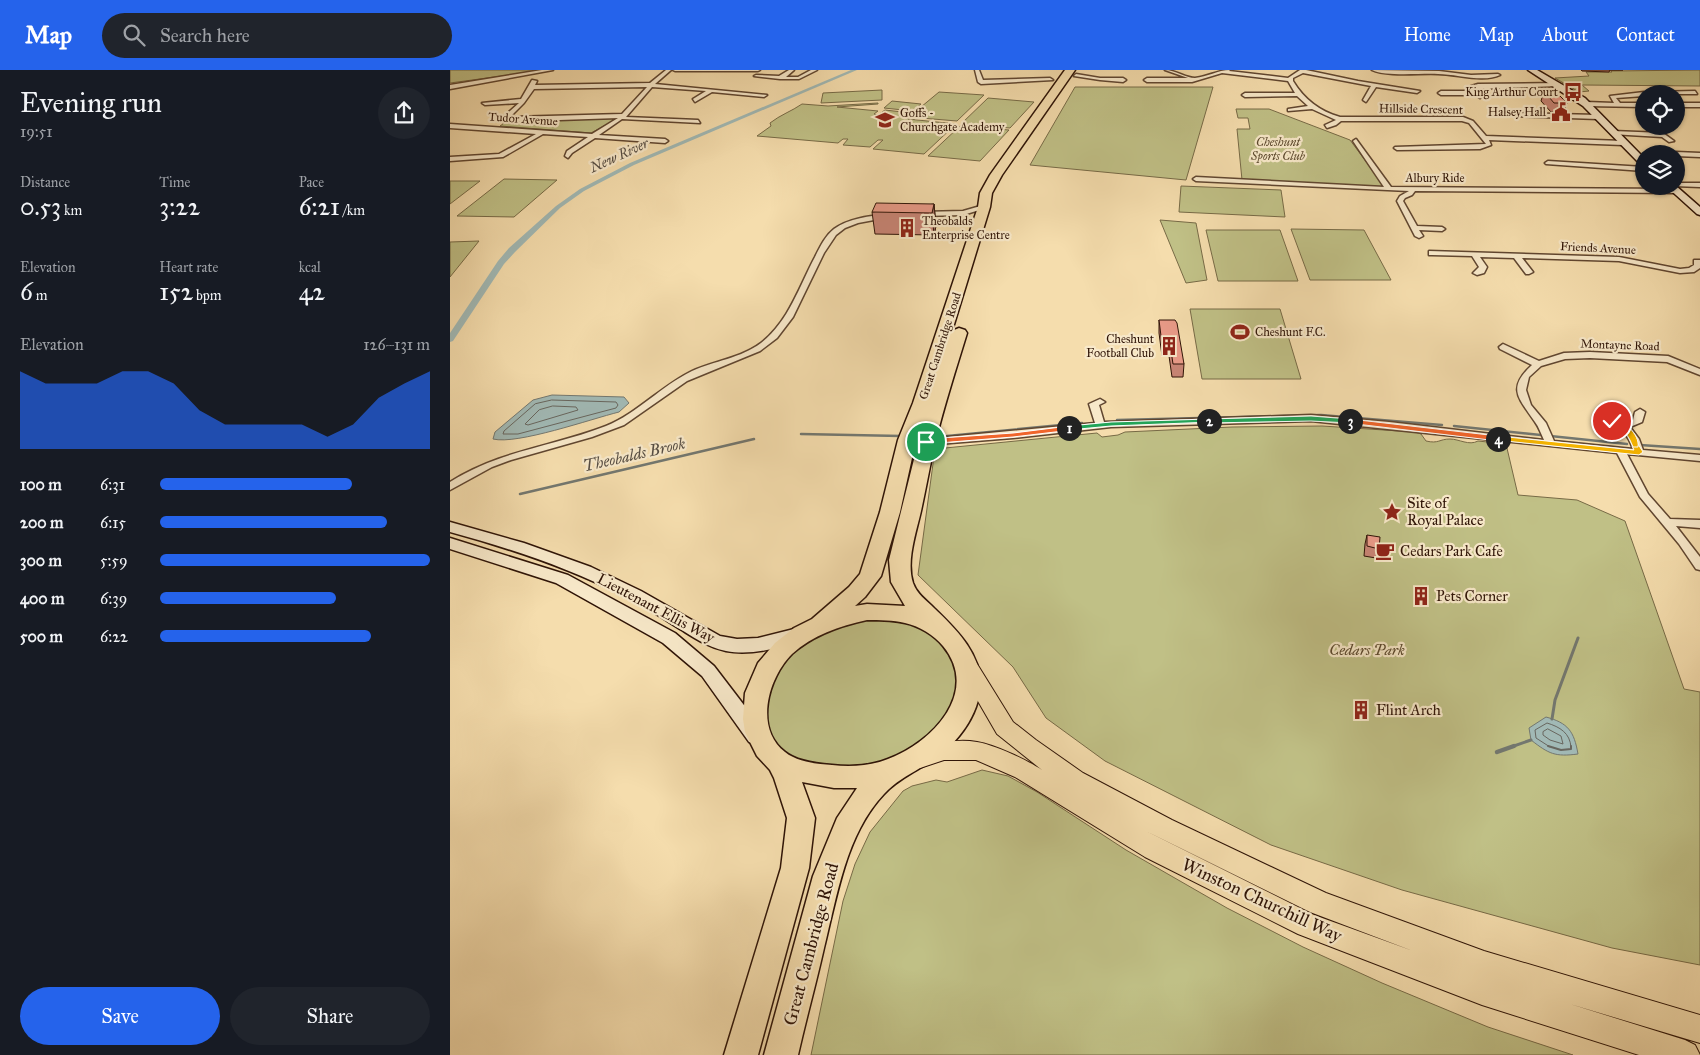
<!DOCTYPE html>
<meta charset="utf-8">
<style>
:root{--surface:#171b24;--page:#20242c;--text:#f1f3f6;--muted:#9ea1a6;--accent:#2563eb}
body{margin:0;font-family:"IM FELL Great Primer",serif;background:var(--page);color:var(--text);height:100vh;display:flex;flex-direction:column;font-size:19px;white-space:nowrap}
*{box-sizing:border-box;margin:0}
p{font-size:16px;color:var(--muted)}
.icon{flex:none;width:28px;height:28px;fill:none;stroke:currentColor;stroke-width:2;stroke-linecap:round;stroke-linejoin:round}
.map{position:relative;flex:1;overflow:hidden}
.drawer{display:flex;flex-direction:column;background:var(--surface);width:450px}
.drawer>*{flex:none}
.buttons{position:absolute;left:1185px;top:15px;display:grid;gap:10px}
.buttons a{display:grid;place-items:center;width:50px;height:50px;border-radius:50%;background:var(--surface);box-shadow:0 1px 4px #0004;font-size:25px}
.pin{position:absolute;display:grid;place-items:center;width:42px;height:42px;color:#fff;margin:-21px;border:2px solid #fff;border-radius:50%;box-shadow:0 1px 5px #0007}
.km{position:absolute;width:25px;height:25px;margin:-12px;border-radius:50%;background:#222;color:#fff;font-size:14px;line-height:25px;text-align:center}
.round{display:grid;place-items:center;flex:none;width:52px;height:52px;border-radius:26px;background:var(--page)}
.head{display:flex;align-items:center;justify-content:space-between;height:85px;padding:0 20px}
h1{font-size:28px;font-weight:600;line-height:38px}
.figures{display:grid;grid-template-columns:repeat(3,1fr);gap:8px;height:85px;padding:5px 20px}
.figures div{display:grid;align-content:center}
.figures b{font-size:25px;font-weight:600}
.figures small{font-size:14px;font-weight:400}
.figures p{font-size:14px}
.chart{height:140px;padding:10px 20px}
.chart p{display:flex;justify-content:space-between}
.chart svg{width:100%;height:90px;margin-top:5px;fill:var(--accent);opacity:.7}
.button{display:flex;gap:10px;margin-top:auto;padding:10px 20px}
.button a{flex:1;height:58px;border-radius:30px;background:var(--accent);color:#fff;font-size:20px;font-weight:600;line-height:58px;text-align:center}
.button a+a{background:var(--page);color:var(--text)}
ul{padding:0 20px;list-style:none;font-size:16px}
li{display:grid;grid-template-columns:80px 60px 1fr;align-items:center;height:38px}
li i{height:12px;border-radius:6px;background:var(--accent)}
header{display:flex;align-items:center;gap:30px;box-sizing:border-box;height:70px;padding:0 25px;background:var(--accent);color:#fff}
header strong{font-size:24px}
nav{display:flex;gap:28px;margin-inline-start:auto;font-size:18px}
.search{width:350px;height:45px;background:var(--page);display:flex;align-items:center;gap:12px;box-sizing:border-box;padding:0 18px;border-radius:28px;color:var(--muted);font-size:19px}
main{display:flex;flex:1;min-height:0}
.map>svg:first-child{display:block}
.green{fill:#c0c086;stroke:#776a46}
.water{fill:#a1b9b5;stroke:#73776f}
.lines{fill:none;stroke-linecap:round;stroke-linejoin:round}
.shore-far1{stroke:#68665e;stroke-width:1}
.shore{stroke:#68665e;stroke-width:2}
.stream-far2{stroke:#73776f;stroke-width:2.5}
.stream-far1{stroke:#73776f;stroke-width:3}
.stream{stroke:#73776f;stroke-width:4.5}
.canal{fill:#a1b9b5;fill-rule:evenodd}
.street-casing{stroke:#604630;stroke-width:3}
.secondary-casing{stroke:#2e1306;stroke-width:3}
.primary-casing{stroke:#2e1306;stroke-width:2}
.highway-casing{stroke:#2e1306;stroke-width:3}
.street{fill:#f8e9ca;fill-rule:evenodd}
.secondary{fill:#f8e9ca;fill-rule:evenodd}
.primary{fill:#f5ddad;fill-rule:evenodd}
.highway{fill:#f5ddad;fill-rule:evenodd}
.wall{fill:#c98576;stroke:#2e1306}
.shaded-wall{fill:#a46c60;stroke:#2e1306}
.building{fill:#ea9b89;stroke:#2e1306}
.split-1{fill:#f0652b;stroke:#fff}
.split-2{fill:#22a559;stroke:#fff}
.split-3{fill:#22a559;stroke:#fff}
.split-4{fill:#f0652b;stroke:#fff}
.split-5{fill:#f5b400;stroke:#fff}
.split-6{fill:#f5b400;stroke:#fff}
.labels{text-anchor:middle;stroke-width:4.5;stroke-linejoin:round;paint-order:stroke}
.far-poi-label{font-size:12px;fill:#2e1306;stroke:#f8e9ca;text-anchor:end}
.far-street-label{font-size:12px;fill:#2e1306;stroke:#f8e9ca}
.far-park-label{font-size:12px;font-style:italic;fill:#5a472c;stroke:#f8e9ca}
.far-water-label{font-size:14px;font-style:italic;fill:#564d43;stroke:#f8e9ca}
.poi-label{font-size:15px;fill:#2e1306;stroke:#f8e9ca;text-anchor:start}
.street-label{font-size:15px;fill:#2e1306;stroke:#f8e9ca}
.park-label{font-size:15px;font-style:italic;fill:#5a472c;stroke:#f8e9ca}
.water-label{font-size:16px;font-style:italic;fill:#564d43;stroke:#f8e9ca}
.near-street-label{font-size:18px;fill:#2e1306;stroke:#f8e9ca}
</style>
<header>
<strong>Map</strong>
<div class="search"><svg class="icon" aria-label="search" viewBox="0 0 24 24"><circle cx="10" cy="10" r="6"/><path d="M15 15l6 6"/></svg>Search here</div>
<nav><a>Home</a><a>Map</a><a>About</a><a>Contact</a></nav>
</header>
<main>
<section class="drawer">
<div class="head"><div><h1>Evening run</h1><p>19:51</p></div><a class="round"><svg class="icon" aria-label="share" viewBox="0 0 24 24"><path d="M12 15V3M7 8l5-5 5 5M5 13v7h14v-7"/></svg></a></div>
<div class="figures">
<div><p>Distance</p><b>0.53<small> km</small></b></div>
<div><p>Time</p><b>3:22</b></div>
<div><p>Pace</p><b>6:21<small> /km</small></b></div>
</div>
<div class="figures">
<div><p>Elevation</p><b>6<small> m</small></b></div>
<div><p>Heart rate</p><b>152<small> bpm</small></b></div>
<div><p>kcal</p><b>42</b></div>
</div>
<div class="chart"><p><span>Elevation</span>126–131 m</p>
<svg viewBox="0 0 160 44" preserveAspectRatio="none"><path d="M0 44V6L10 12L20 12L30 12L40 6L50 6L60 12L70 25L80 32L90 32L100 32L110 32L120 38L130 32L140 19L150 12L160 6V44z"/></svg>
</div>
<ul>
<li><b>100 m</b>6:31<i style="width:71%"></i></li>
<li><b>200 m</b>6:15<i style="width:84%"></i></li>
<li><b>300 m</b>5:59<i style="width:100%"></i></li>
<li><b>400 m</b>6:39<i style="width:65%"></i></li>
<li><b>500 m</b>6:22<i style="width:78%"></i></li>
</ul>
<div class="button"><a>Save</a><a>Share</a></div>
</section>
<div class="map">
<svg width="1250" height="985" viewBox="0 0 1250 985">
<rect width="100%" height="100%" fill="#f5ddad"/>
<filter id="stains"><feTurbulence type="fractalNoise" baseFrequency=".004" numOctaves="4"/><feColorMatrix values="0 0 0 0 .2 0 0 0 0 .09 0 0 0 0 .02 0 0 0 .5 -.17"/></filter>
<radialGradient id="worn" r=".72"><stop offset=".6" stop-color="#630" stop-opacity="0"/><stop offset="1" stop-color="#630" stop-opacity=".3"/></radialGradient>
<path class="green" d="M0,0H96L0,13Z
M1250,0V16L1132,15L1139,21L1129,22L1105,8L1139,6L1136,2H1162L1161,1Z
M625,17H763L736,110L580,95Z
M432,20V30L371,33L373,23Z
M489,22L534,25L507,51L459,47Z
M538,28L584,32L560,58L511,54Z
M442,31L471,34L463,41L434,38Z
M428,33V34L387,37L428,41L424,44L428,45L435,40L461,43L456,47L458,49L506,54L474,84L423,79L433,70H428L420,77L393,75L398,69H393L388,73L307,66L321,56L320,53C330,45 342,41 352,34L378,36Z
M786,39H819L900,70L935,117L792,110L787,59H800L798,48H788Z
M170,47L141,63L50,56L60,49Z
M510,56L559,60L530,91L478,86Z
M54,109L107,110L64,147L7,146Z
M0,111H30L0,134Z
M731,116L831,120L835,147L729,142Z
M710,150L746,153L757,210L736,213Z
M841,159L914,160L941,210H860Z
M756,160H830L848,211H768Z
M29,171L0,207V172Z
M740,239H830L851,309H752Z
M872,356L965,362L971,364L976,371C989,374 989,369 1000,369C1009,369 1019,376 1028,371L1056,374L1068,425L1127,430L1175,451L1234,619L1250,622V895L1162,878L952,820L821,775L655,691L596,648L563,597L468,505L485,379L647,363L652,367L668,365L675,362L782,357Z
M413,549L451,551L473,558L498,578L510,606L498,649L457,686L398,701L343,689L324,673L314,653L324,599L362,565Z
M532,700L558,706L587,722L676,780L777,838L853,877L932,913L1038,957L1123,985H361L393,831L405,794L420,762L453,721L462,716L486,710L497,712Z"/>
<path class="water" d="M102,325L174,327L179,333L169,342C141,349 67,375 43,369L45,362L83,330Z
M1096,647C1118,653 1124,661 1128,684C1105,687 1099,684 1081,670L1079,658Z"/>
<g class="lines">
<path class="shore-far1" d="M102,330L166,332L168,335L166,338L68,364H53L54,361L85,334Z
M103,336L126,337L128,340L78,355L75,354L89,340Z
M1098,659L1111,666L1113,674L1100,670L1093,665V662Z
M1100,677L1086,668L1085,660L1097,653C1110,657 1120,663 1121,677"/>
<path class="shore" d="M1098,676L1111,680L1121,679V676"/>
<path class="stream-far2" d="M667,350L871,345L992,355
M1004,356L1177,374
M351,364L451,366
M497,366L632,353
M1190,375L1250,379
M70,424L304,369"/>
<path class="stream-far1" d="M1102,649L1105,630L1128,568
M1061,677L1081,670"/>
<path class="stream" d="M1047,682L1064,676"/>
<path class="canal" d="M401,0H407L184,95L134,121L110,138L65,182L54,194L3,271L0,272V263L48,191L59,178L106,136L130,119L180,93Z"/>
<g class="street-casing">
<path id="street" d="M92,0H103L0,19V15Z
M216,0H221L205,14L317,25L314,27L262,22L245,32L243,29L256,21L202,17L176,47L248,50L250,53L172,49L149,65L215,69L218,71L215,73L145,68L122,83L118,88L115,86L117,81L138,67L93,64L53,87L0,91V87L49,84L86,64L0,58V54L142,64L168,48L53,52L51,49L69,33L35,35L32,33L71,29L82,10L87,11L85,15L200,13ZM197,17L172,44L60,47L74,33L84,19Z
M223,0H310L308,1H225Z
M339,0H344L336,7H348L361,0H367L349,9H330L304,6L306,5L329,6Z
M525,0H529L533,10L600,8L603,10L531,14L528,12Z
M715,0C725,0 736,8 745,8C757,7 768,0 780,0L779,1L838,8L850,0H856L908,11L970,21L967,23L926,17L916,32L913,30L921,16L853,3L843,8V11C854,29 869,41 890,47H1013L1023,51L1036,66L1173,71L1176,73L1173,75L1039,70L1041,75L1030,79L947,80L944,78L945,77L1036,74L1019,53L1012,51H891L886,55L877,58L875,55L886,50L862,39L838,41V39L858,36L847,26L795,27L792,25L795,23H845L838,11L772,3L742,12H697L694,10L697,8H738Z
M922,0L989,1L1021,5L1048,4L1050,5C1034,13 1006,4 988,4C971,3 936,7 922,0Z
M626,4L650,8H673L676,10L673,12L650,10L624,6Z
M1108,13L1110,16L1024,19L1033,26L1030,28L1025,25H991L988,23L991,21H1021L1018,17L1028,14Z
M1245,21L1247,24H1198L1200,22Z
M1194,22L1196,24H1194V26L1166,28L1170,33H1194V37L1136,36L1133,34L1136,32L1164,33L1160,26Z
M1226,33H1250V37H1226Z
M1065,43L1148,45L1151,47L1148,49L1063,46Z
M1163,61L1213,63L1224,71L1219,72L1212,67L1161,64Z
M906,69L941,117L1225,119L1228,121L1225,123L965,121L962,125L955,128L953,131L967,156L992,157L995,159L992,161L969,160L973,166L969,168L965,166L947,131L950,126L959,121L746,111L743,109L746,107L934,117L903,71Z
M1226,82L1250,83V87L1226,86V84H1223Z
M1098,91L1194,97V101L1096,94L1095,93Z
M1226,113H1250V117L1224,116H1226Z
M534,135L536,136V138L513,145L472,146L469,144L472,142L513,141Z
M438,144L441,146L440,147L408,153L395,158L386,165L374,183L343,247L327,268L310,281L237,311L174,355L142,367L61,390L42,397L0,420V412C51,380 102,377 156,356C188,343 211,316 242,301C264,291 291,288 311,273C339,251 349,217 365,187C370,177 375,166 384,159C399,148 420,146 438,144Z
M979,181L1169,187L1230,199L1239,198L1244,195V190H1250V198L1244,202L1230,203L1169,191L1072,188L1083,202L1079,204H1076L1064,188L1030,187L1037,197L1034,203L1027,205L1023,203L1029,197L1022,186L982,185H979Z
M1053,274L1089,291L1114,283L1140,282L1218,286L1250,299V305L1217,292L1140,288L1115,289L1091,296L1079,307L1076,320L1081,335L1096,353L1104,371L1183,379C1173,352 1165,361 1149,346L1151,344H1157L1175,353L1183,350L1185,342L1190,339L1195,342L1192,352L1180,357L1189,369L1193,380L1250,385V391L1177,384L1198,424L1220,449L1250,450V458L1226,456L1250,487V500L1246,499L1229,474L1190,427L1167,383L861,351L661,357L563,368L476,375L471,372L476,369L645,353L639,334L650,329L655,332L649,335L654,352L861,345L939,352L1094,370C1091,364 1089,357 1085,352C1069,328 1056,319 1082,295L1050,279L1049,277Z"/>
</g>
<g class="secondary-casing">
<path id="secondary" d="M1078,0H1087L1135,28L1194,88V96L1191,95L1133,36Z
M1216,116H1226L1250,137V145L1247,144Z
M0,452L74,473L141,497L191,521L270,566L287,569L308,568L348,558L354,559L357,564L354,569C330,578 302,586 276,581C256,577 242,566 225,556C208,545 190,534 172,525C117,497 59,478 0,462Z
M0,468L118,505L225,563L264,596L313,660L316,666L313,672L306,674L299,672L252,606L213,573L106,513L0,479Z"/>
</g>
<g class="primary-casing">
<path id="primary" d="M517,587L524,589L563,652L586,670L633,703L722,750L876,823L1034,881L1250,945V973L1120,934L1235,970L1245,975L1250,985H1189L1032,935L848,864L695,787L565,707L526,690H494L470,698L462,695L459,688L462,681C482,674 505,668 527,672C545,675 577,690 592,700L547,664L507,595L510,589ZM696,761L860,842L963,881L864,845Z"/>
</g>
<g class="highway-casing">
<path id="highway" d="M615,0H625L552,105L542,123L540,137L502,261L509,258L515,260L517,263C506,299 494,336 485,373C480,395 476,418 471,441C466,463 456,491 463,513C467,524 476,530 484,538C506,559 534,586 530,620C526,653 499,683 470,698C457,706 445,712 434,724C396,764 387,826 374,878C366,914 356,949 348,985H314L363,806L387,748L407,718H384L352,712L365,748L359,798L308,985H274L331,798L337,748L324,708L320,700L307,686L295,662L293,649L295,623L308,593L325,573L344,558L362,549L399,517L410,504L430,442L448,370L463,333L528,137L530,123L540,105ZM473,353L439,490L441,512L455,536L417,534L405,536L415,527L431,506L450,442L466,370ZM417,550C430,550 443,550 455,553C469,556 484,565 493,576C531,622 482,673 438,689C421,696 400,697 382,695C367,694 347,692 335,682C304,658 318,608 342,584C363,565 389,556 417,550Z"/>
</g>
<use href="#street" class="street"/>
<use href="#secondary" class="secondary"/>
<use href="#primary" class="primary"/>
<use href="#highway" class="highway"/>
</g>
<path class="wall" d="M1131,0H1173H1160L1159,2L1132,1Z
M1094,21L1117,33L1114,42H1101L1091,31Z
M484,134L486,156L484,165L425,164L422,142Z
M709,250L734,294L733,307H722L719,286H712L709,263Z
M917,465L929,479L926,488L914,486L915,474Z"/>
<path class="shaded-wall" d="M484,134L486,156L484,165L482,143Z"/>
<path class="building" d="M1094,21L1110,26L1117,33H1104Z
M426,133L484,134L482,143L422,142Z
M709,250H725L727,253L734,294H723L720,274H712Z
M917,465L930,467L929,479L917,476Z"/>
<path class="split-1" d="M619,356L622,357V360L563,367L476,374L473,372L476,369L563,363Z"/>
<path class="split-2" d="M759,349L763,351L762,352L661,356L619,360L616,358L619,356L661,352Z"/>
<path class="split-3" d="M861,346L900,349L904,351L900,353L861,351L759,353L756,351L759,349Z"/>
<path class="split-4" d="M900,349L1048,366L1051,369L1048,371L898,353V350Z"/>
<path class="split-5" d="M1048,366L1184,380L1182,376L1185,373L1188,374L1193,382L1189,385L1046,370L1045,369Z"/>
<path class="split-6" d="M1160,350C1173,349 1190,364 1188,377H1183C1178,364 1173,358 1160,353Z"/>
<defs>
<g id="bus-bare" transform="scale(1.5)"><path d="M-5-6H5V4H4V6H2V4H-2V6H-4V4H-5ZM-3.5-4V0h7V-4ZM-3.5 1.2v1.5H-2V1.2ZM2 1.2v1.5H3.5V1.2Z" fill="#8f2418" stroke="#f8e9ca" stroke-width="2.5" paint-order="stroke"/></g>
<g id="civic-bare" transform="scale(1.5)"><path d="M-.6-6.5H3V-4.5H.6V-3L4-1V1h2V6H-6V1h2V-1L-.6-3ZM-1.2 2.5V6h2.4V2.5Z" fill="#8f2418" stroke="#f8e9ca" stroke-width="2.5" paint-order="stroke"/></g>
<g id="school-bare" transform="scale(1.5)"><path d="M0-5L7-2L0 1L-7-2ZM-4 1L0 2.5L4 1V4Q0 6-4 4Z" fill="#8f2418" stroke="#f8e9ca" stroke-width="2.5" paint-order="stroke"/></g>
<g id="building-bare" transform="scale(1.5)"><path d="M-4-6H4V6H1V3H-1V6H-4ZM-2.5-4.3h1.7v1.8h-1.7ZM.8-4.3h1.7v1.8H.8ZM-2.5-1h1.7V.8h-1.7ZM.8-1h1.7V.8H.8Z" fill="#8f2418" stroke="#f8e9ca" stroke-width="2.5" paint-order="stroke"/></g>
<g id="stadium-bare" transform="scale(1.5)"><path d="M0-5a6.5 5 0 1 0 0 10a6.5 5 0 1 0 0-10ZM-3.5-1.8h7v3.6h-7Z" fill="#8f2418" stroke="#f8e9ca" stroke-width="2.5" paint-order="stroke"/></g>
<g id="sight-bare" transform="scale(1.5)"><path d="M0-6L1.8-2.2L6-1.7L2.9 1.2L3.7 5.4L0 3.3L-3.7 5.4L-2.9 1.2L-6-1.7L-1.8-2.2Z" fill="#8f2418" stroke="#f8e9ca" stroke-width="2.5" paint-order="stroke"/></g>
<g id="cafe-bare" transform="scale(1.5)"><path d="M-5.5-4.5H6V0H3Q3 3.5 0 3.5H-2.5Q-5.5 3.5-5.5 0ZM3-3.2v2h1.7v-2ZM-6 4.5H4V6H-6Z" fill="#8f2418" stroke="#f8e9ca" stroke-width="2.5" paint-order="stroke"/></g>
</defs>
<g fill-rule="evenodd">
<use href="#bus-bare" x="1123" y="22"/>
<use href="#civic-bare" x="1111" y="42"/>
<use href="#school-bare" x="435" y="50"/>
<use href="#building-bare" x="457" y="158"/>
<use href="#stadium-bare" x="790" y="262"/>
<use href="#building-bare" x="719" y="276"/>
<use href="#sight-bare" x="942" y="442"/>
<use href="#cafe-bare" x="935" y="481"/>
<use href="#building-bare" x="971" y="526"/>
<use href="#building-bare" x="911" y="640"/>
</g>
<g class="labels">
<g class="far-poi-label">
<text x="1108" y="26">King Arthur Court</text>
<text x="1096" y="46">Halsey Hall</text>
<text x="450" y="47" text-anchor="start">Goffs -<tspan x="450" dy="14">Churchgate Academy</tspan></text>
<text x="472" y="155" text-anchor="start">Theobalds<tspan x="472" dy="14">Enterprise Centre</tspan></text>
<text x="805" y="266" text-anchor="start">Cheshunt F.C.</text>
<text x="704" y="273">Cheshunt<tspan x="704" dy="14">Football Club</tspan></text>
</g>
<g class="far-street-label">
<text transform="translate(971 39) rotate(1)" y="4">Hillside Crescent</text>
<text transform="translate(73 49) rotate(4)" y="4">Tudor Avenue</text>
<text x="985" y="112">Albury Ride</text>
<text transform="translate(1148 178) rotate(3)" y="4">Friends Avenue</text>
<text transform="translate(1170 275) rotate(2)" y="4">Montayne Road</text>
<text transform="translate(490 276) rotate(-72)" y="4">Great Cambridge Road</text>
</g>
<g class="far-park-label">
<text x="828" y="76">Cheshunt<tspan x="828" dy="14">Sports Club</tspan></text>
</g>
<g class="far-water-label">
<text transform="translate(169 85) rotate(-25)" y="5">New River</text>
</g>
<g class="poi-label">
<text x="957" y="438">Site of<tspan x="957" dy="17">Royal Palace</tspan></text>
<text x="950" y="486">Cedars Park Cafe</text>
<text x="986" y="531">Pets Corner</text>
<text x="926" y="645">Flint Arch</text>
</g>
<g class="street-label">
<text transform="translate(206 538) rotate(28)" y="5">Lieutenant Ellis Way</text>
</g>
<g class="park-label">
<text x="917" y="585">Cedars Park</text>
</g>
<g class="water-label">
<text transform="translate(184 384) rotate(-13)" y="6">Theobalds Brook</text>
</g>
<g class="near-street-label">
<text transform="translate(812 830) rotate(25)" y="6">Winston Churchill Way</text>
<text transform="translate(361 874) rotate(-75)" y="6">Great Cambridge Road</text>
</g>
</g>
<rect width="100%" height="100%" filter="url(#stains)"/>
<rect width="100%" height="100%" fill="url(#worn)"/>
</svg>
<div class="buttons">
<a><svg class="icon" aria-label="locate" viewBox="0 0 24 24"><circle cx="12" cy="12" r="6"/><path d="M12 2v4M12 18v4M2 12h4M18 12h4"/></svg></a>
<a><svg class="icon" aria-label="layers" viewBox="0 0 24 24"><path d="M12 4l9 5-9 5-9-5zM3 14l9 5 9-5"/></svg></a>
</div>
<div class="pin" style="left:476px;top:372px;background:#1e9e55"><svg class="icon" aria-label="arrive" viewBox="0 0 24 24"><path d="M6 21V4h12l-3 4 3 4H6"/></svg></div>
<div class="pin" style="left:1162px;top:351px;background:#d93025"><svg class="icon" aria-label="check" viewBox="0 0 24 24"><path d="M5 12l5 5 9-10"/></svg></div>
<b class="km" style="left:619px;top:358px">1</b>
<b class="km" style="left:759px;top:351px">2</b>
<b class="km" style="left:900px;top:351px">3</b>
<b class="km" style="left:1048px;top:369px">4</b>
</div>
</main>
